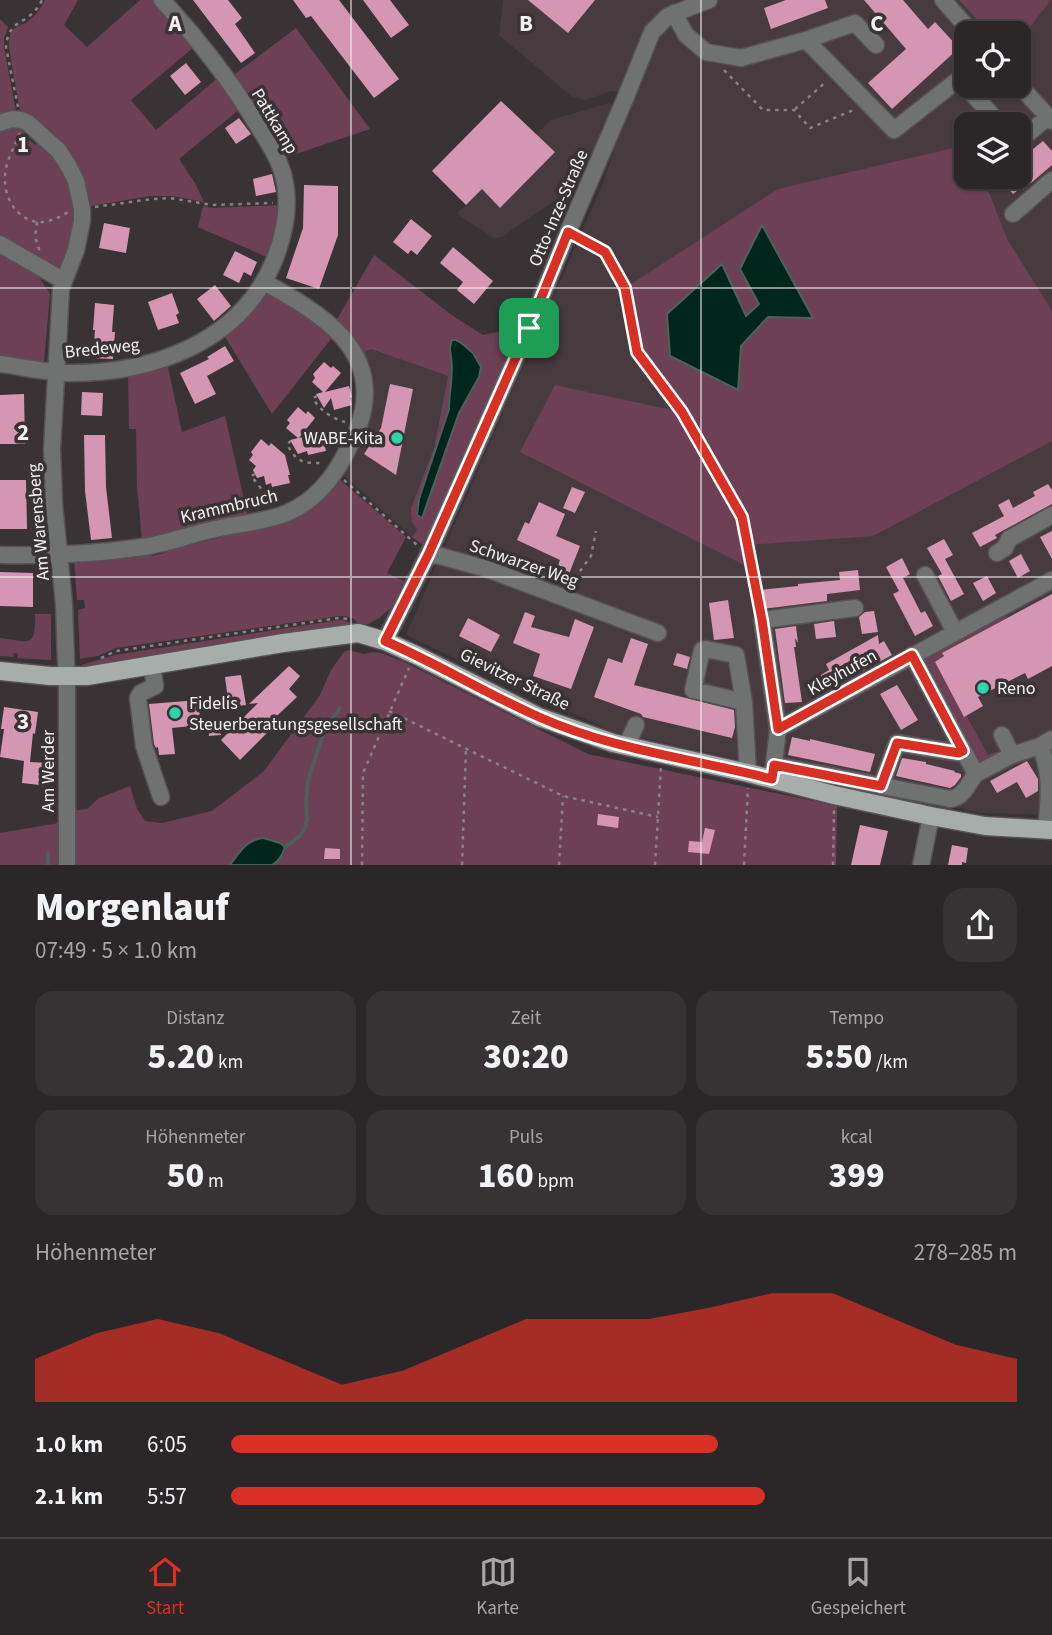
<!DOCTYPE html>
<html lang="de">
<meta charset="utf-8">
<style>
:root{--surface:#2b2628;--page:#373234;--text:#f1f3f6;--muted:#a6a5a8;--line:#474345;--accent:#d93025}
body{margin:0;font-family:"Source Sans 3",sans-serif;background:var(--page);color:var(--text);height:100vh;display:flex;flex-direction:column;font-size:26px;white-space:nowrap}
*{box-sizing:border-box;margin:0}
p{font-size:23px;color:var(--muted)}
.icon{flex:none;width:38px;height:38px;fill:none;stroke:currentColor;stroke-width:2;stroke-linecap:round;stroke-linejoin:round}
.map{position:relative;height:865px;overflow:hidden}
.panel{display:flex;flex-direction:column;background:var(--surface);flex:1}
.panel>*{flex:none}
.controls{position:absolute;left:954px;top:21px;display:grid;gap:14px}
.controls a{display:grid;place-items:center;width:77px;height:77px;border-radius:14px;background:var(--surface);box-shadow:0 2px 5px #0004,0 0 0 2px var(--line);font-size:35px}
.pin{position:absolute;display:grid;place-items:center;width:60px;height:60px;color:#fff;margin:-30px;border-radius:14px;box-shadow:0 4px 10px #0006}
.round{display:grid;place-items:center;flex:none;width:74px;height:74px;border-radius:21px;background:var(--page)}
.headline{display:flex;align-items:center;justify-content:space-between;height:119px;padding:0 35px}
h1{font-size:38px;font-weight:800;line-height:52px}
.metrics{display:grid;grid-template-columns:repeat(3,1fr);gap:10px;height:119px;padding:7px 35px}
.metrics div{display:grid;align-content:center;border-radius:18px;background:var(--page);text-align:center}
.metrics b{font-size:35px;font-weight:800}
.metrics small{font-size:19px;font-weight:400}
.metrics p{font-size:19px}
.chart{height:196px;padding:14px 35px}
.chart p{display:flex;justify-content:space-between}
.chart svg{width:100%;height:126px;margin-top:7px;fill:var(--accent);opacity:.7}
ul{padding:0 35px;list-style:none;font-size:23px}
li{display:grid;grid-template-columns:112px 84px 1fr;align-items:center;height:52px}
li i{height:18px;border-radius:9px;background:var(--accent)}
.dock{display:flex;justify-content:space-around;align-items:center;height:98px;border-top:2px solid var(--line);background:var(--surface);font-size:19px;color:var(--muted)}
.dock a{display:grid;justify-items:center;gap:4px}
.dock .on{color:var(--accent)}
.map>svg:first-child{display:block}
.built{fill:#473b40;fill-rule:evenodd}
.green{fill:#6e4056;fill-rule:evenodd}
.water{fill:#00261b;stroke:#49635c;stroke-width:2}
.lines{fill:none;stroke-linecap:round;stroke-linejoin:round}
.stream{stroke:#49635c;stroke-width:3.5}
.building{fill:#d496b2}
.minor-casing{stroke:#575154;stroke-width:19}
.major-casing{stroke:#575154;stroke-width:21}
.path{stroke:#878284;stroke-width:2.5;stroke-dasharray:3.5 5;stroke-linecap:butt}
.minor{stroke:#6f7270;stroke-width:16}
.major{stroke:#a7adab;stroke-width:18}
.route-casing{stroke:#fff;stroke-width:14}
.route{stroke:#d93025;stroke-width:9}
.grid{fill:none;stroke:#f4f0f2;stroke-width:2;stroke-opacity:0.55}
.poi-dot{fill:#2fd4aa;stroke:#393336;stroke-width:2.5}
.labels{text-anchor:middle;stroke-width:7;stroke-linejoin:round;paint-order:stroke}
.street-label{font-size:18px;fill:#f4f0f2;stroke:#393336}
.poi-label{font-size:18px;fill:#f4f0f2;stroke:#393336;text-anchor:start}
.grid-label{font-size:23px;text-anchor:middle;font-weight:bold;fill:#f4f0f2;stroke:#393336;stroke-width:7;stroke-linejoin:round;paint-order:stroke}
</style>
<div class="map">
<svg width="1052" height="865" viewBox="0 0 1052 865">
<rect width="100%" height="100%" fill="#393336"/>
<path class="built" d="M503,0H1052V815L982,813L611,731L406,635L603,183L632,97L621,92L612,91L585,100L571,96L499,35ZM966,33H1018V86H966ZM966,124H1018V177H966Z
M609,103L615,107L584,180L502,237L494,238L457,214L551,120Z
M371,349L448,376L434,448L411,508L417,530L412,537L341,473L363,429L361,354Z"/>
<path class="green" d="M45,0H78L64,25L87,47L140,0H154L195,46L131,100L156,130L219,77L241,108L179,159L195,183L204,202L172,196H150L91,206C84,166 59,127 20,111L9,48C9,43 9,36 12,31C16,26 22,25 27,22C36,16 40,9 45,0Z
M959,0H1051L1019,41L1018,33H990Z
M0,19L8,27L4,38V47L16,112L0,115Z
M296,28L370,129L281,159L231,77Z
M6,123L33,132L28,139L35,145L41,139L66,169L79,222L61,267L47,265L0,239V127Z
M966,145V177H983L1007,239L1052,311V441L873,536L748,545L752,569L520,452L555,385L681,412L637,352L625,288L778,189Z
M281,205L279,228L269,258L198,227L203,206L212,208Z
M0,253L30,269L39,277L50,294L44,362L39,364L0,358Z
M374,255L453,316L483,335L525,326L427,548L412,537L417,530L412,522L411,508L434,448L448,376L371,349L361,354L336,321ZM460,342L473,353L479,361V377L459,413L422,518L419,499L449,409C449,386 455,373 449,349Z
M268,294H274L313,318L334,335L272,414L224,335L263,295Z
M167,363L182,432L225,416L248,517L142,541L137,486L136,429H129L128,373Z
M338,478L406,537L387,573L404,581L393,606L379,618L360,628C356,617 349,616 339,616L116,648L98,656L80,659L78,610L85,608L84,600H77L74,560L102,556L106,560L119,558L120,554L149,551L152,556L164,553L166,548L184,543L189,545L219,538L222,532L255,528Z
M1003,611L1007,618L943,653L944,656L935,662L964,716L966,715L988,755L996,752V757L986,764H977L924,670L923,658Z
M35,614H51V660L17,658L18,654L14,653L13,657L0,656V638C30,642 36,648 35,614Z
M339,620H345L355,627L105,667H85L81,665L115,655Z
M348,650L364,654L372,652L381,653L404,662L588,754L837,806L836,865H272L276,862L245,845L230,865H70L71,811L87,809L99,798L130,786L137,809L145,821L162,823L212,811L264,771L320,695L331,670L344,652Z
M59,823L61,865H0V833Z"/>
<path class="water" d="M762,225L813,318L768,317L741,346L738,390L670,356L667,314L722,264L746,316L759,304L740,269Z
M452,340H456L460,342L473,353L481,367L479,377L459,413L422,518L417,515L419,499L449,409C449,391 454,375 451,357C450,350 449,347 452,340Z
M263,838L280,843L285,847C282,856 279,861 272,865H230C240,852 246,840 263,838Z"/>
<g class="lines">
<path class="stream" d="M285,847L300,836L305,828L307,820L306,802L308,780L323,735L340,708
M48,853V865"/>
</g>
<path class="building" d="M193,0H228L242,18L235,24L255,53L241,63Z
M293,0H339L399,79L374,98L311,16L306,18Z
M363,0H390L409,25L391,38Z
M528,0H595L568,33Z
M786,0H825L828,8L771,29L764,8Z
M864,0H903L928,29L935,22L959,48L892,109L868,83L906,49Z
M186,63L201,82L185,95L170,76Z
M501,101L555,152L500,208L482,189L466,205L432,171Z
M239,118L251,134L236,144L225,128Z
M1043,141L1052,151V165L1023,190L1021,188L1013,194L998,177H1018V161Z
M272,174L276,192L256,196L253,179Z
M304,185L338,186V235L319,289L286,278L303,228Z
M411,219L432,236L417,255L411,250L408,254L393,242Z
M104,223L130,228L126,253L99,248Z
M453,247L493,281L474,304L457,290L463,282L440,263Z
M235,251L257,262L251,276L244,272L239,283L223,275Z
M215,285L231,306L214,321L197,299Z
M172,293L179,313L176,315L179,323L158,330L148,302Z
M95,303L114,305L112,332H115L113,359L93,358L95,330H93Z
M225,346L234,361L207,376L216,394L195,404L180,373L209,359L207,357Z
M324,362L331,368L333,366L341,373L325,392L349,386L352,397L350,398L352,405L334,410L331,398L324,408L316,394L323,392L312,382L315,378L313,374Z
M390,384L413,389L396,475L364,454L381,428Z
M82,392L103,393L102,416L81,415Z
M24,394L25,444H0V395Z
M298,407L306,414L308,411L315,418L299,438L324,431L327,443H324L326,451L308,455L307,451L298,454L290,440L298,438L286,428L290,423L287,420Z
M84,435H105L106,487L112,538L91,540L85,491Z
M261,439L269,446L271,443L285,455L290,475H288L290,483L272,487L271,483L266,485L264,476L257,478L253,470L256,466L249,460L253,455L251,452Z
M0,480H26L27,529H0Z
M1048,484L1052,490V504L1004,530L995,535L997,538L980,547L972,533L1004,516L998,505L1009,499L1013,508L1035,496L1033,492Z
M572,487L585,492L575,513L563,508Z
M539,502L565,514L556,536L580,546L567,579L555,574L560,560L517,540L525,522L529,524Z
M1052,531V559L1040,537Z
M944,539L953,555L945,559L964,594L951,601L938,576L942,574L927,548Z
M1021,554L1030,571L1018,578L1009,561Z
M902,558L910,574L903,578L921,613L925,611L933,626L915,636L893,594L899,591L886,567Z
M858,570L860,590L827,594V601L762,609L760,590L798,586V584L840,580L839,572Z
M0,572L33,573V607L0,606Z
M987,576L996,593L983,601L973,583Z
M1052,594V666L1028,679L1025,673L978,697L983,706L964,717L935,662L944,656L942,653Z
M728,600L734,638L714,640L709,603Z
M874,611L878,632L862,634L859,617L865,612Z
M525,612L535,616L531,627L569,637L575,619L594,627L571,689L533,676L540,654L513,643Z
M468,618L500,635L491,652L459,636Z
M834,621L836,637L816,639L814,624Z
M796,626L798,643L795,638L796,647H794L802,702L785,703L775,629Z
M878,635L879,644L884,641L892,655L837,685L835,681L822,689L821,675L829,670L826,664Z
M631,638L648,644L634,685L734,710L735,727L732,738L643,717L641,714L594,697L608,658L622,663Z
M677,653L690,657L687,669L673,665Z
M289,666L300,676L289,689L297,697L266,726L270,730L240,760L221,740L258,703L249,704Z
M241,675L246,705L229,707L225,677Z
M897,685L918,720L901,730L880,694Z
M198,700L201,725L172,728L175,754L159,755L158,747L156,748L154,744L149,704Z
M4,707L38,712L35,734L33,733L30,762L50,763L48,786L22,783L24,761L0,757L4,729H1Z
M219,718L221,735L209,736L208,720Z
M792,737L810,741V739L875,754L870,772L788,755Z
M902,758L926,762V764L955,771L954,772L961,774V777L955,785L950,788L896,776Z
M1027,761L1038,779V791L1026,798L1017,782L997,793L990,781Z
M598,814L619,817L618,828L597,825Z
M860,825L888,831L880,865H851Z
M705,828L715,830L709,854L688,852L689,841L702,842Z
M952,845L968,848L966,863L962,862V865H948Z
M325,848L340,849V859H324Z"/>
<g class="lines">
<g class="minor-casing">
<path id="minor" d="M943,0L972,33
M674,13L686,35L706,52L741,58L806,40L855,23L876,45
M806,40L894,130L959,79L1000,124
M1018,84L1052,121
M0,123L12,119L21,120L28,123L59,151L69,167L76,181L82,209V221L76,250L61,289L52,449L54,504L64,604L67,691V865
M1018,142L1048,117
M1013,214L1052,180
M0,244L64,281
M0,364C23,367 45,372 68,373C151,374 240,343 274,261C286,231 292,199 281,168C276,153 267,140 258,126C231,81 198,39 162,0
M429,553L487,569L658,633
M997,553L1005,548L1009,539L1052,515
M0,555C47,556 96,554 143,547C169,543 194,533 220,528C242,523 266,522 287,513C315,501 335,476 348,449C352,441 357,433 359,425C385,350 320,313 264,282
M925,575L955,632
M855,608L762,620L778,729L1052,580
M385,641L429,553L529,328L568,232L625,99L652,32L668,16L709,0
M912,655L976,774L1012,755L1040,746
M152,666L155,686L141,693L138,698L144,746L161,797
M744,702L736,655L705,649L702,650L693,690L744,702L748,773
M1002,735L1012,755
M626,746L636,725
M774,765L950,799C965,797 967,784 976,774
M773,773L778,729
M881,786L897,743L959,753L963,751
M1046,830C1049,802 1052,772 1040,746L1052,739
M921,865L931,816"/>
</g>
<g class="major-casing">
<path id="major" d="M0,671L50,676H87L283,643L358,633L385,641L418,656L539,717L613,743L748,773L834,795L931,816L985,826L1052,830"/>
</g>
<path class="path" d="M1018,64L1024,70
M724,70L763,110H794L810,128L856,109
M18,107L6,47C8,17 30,26 42,0
M795,109L827,81
M20,133C14,147 6,161 5,176C3,197 18,223 42,222C52,221 60,217 68,212
M95,207L152,199L170,198L212,205L273,203
M37,222L35,237L39,249V252
M581,239L605,252L625,288L637,352L682,412L742,517L760,606
M317,396L313,398C320,411 332,418 345,422
M291,441L287,444C297,463 302,463 323,463
M255,474L251,476L260,487L269,505
M344,480L417,545
M570,585L591,556L596,531
M101,658L116,651L339,618L349,619
M389,711L563,796L658,817
M362,865L363,773L409,668
M462,865L466,749
M559,865L563,796
M655,865L661,767
M744,865L748,788
M833,865L834,809"/>
<use href="#minor" class="minor"/>
<use href="#major" class="major"/>
</g>
<g class="lines">
<g class="route-casing">
<path id="route" d="M568,232L605,252L625,288L637,352L682,412L742,517L762,620L778,729L912,655L963,751L959,753L897,743L881,786L774,765L772,779C694,759 613,750 539,717C487,694 438,664 385,641L429,553L529,328Z"/>
</g>
<use href="#route" class="route"/>
</g>
<path class="grid" d="M351,0V865M701,0V865M0,288H1052M0,577H1052"/>
<g class="poi-dot">
<circle cx="397" cy="438" r="7"/>
<circle cx="983" cy="688" r="7"/>
<circle cx="175" cy="713" r="7"/>
</g>
<g class="labels">
<g class="street-label">
<text transform="translate(275 121) rotate(59)" y="6">Pattkamp</text>
<text transform="translate(558 208) rotate(-67)" y="6">Otto-Inze-Straße</text>
<text transform="translate(102 348) rotate(-6)" y="6">Bredeweg</text>
<text transform="translate(229 506) rotate(-13)" y="6">Krammbruch</text>
<text transform="translate(38 522) rotate(-95)" y="6">Am Warensberg</text>
<text transform="translate(524 563) rotate(19)" y="6">Schwarzer Weg</text>
<text transform="translate(842 672) rotate(-29)" y="6">Kleyhufen</text>
<text transform="translate(515 679) rotate(26)" y="6">Gievitzer Straße</text>
<text transform="translate(48 771) rotate(-90)" y="6">Am Werder</text>
</g>
<g class="poi-label">
<text x="383" y="444" text-anchor="end">WABE-Kita</text>
<text x="997" y="694">Reno</text>
<text x="189" y="709">Fidelis<tspan x="189" dy="21">Steuerberatungsgesellschaft</tspan></text>
</g>
</g>
<g class="grid-label">
<text x="175" y="31">A</text>
<text x="526" y="31">B</text>
<text x="877" y="31">C</text>
<text x="23" y="152">1</text>
<text x="23" y="440">2</text>
<text x="23" y="729">3</text>
</g>
</svg>
<div class="controls">
<a><svg class="icon" aria-label="locate" viewBox="0 0 24 24"><circle cx="12" cy="12" r="6"/><path d="M12 2v4M12 18v4M2 12h4M18 12h4"/></svg></a>
<a><svg class="icon" aria-label="layers" viewBox="0 0 24 24"><path d="M12 4l9 5-9 5-9-5zM3 14l9 5 9-5"/></svg></a>
</div>
<div class="pin" style="left:529px;top:328px;background:#1e9e55"><svg class="icon" aria-label="arrive" viewBox="0 0 24 24"><path d="M6 21V4h12l-3 4 3 4H6"/></svg></div>
</div>
<section class="panel">
<div class="headline"><div><h1>Morgenlauf</h1><p>07:49 · 5 × 1.0 km</p></div><a class="round"><svg class="icon" aria-label="share" viewBox="0 0 24 24"><path d="M12 15V3M7 8l5-5 5 5M5 13v7h14v-7"/></svg></a></div>
<div class="metrics">
<div><p>Distanz</p><b>5.20<small> km</small></b></div>
<div><p>Zeit</p><b>30:20</b></div>
<div><p>Tempo</p><b>5:50<small> /km</small></b></div>
</div>
<div class="metrics">
<div><p>Höhenmeter</p><b>50<small> m</small></b></div>
<div><p>Puls</p><b>160<small> bpm</small></b></div>
<div><p>kcal</p><b>399</b></div>
</div>
<div class="chart"><p><span>Höhenmeter</span>278–285 m</p>
<svg viewBox="0 0 160 44" preserveAspectRatio="none"><path d="M0 44V29L10 20L20 15L30 20L40 29L50 38L60 33L70 24L80 15L90 15L100 15L110 11L120 6L130 6L140 15L150 24L160 29V44z"/></svg>
</div>
<ul>
<li><b>1.0 km</b>6:05<i style="width:62%"></i></li>
<li><b>2.1 km</b>5:57<i style="width:68%"></i></li>
</ul>
</section>
<nav class="dock">
<a class="on"><svg class="icon" aria-label="home" viewBox="0 0 24 24"><path d="M3 11l9-7 9 7M6 9v11h12V9"/></svg>Start</a>
<a><svg class="icon" aria-label="map" viewBox="0 0 24 24"><path d="M3 6l6-2 6 2 6-2v14l-6 2-6-2-6 2zM9 4v14M15 6v14"/></svg>Karte</a>
<a><svg class="icon" aria-label="saved" viewBox="0 0 24 24"><path d="M7 4h10v16l-5-4-5 4z"/></svg>Gespeichert</a>
</nav>
